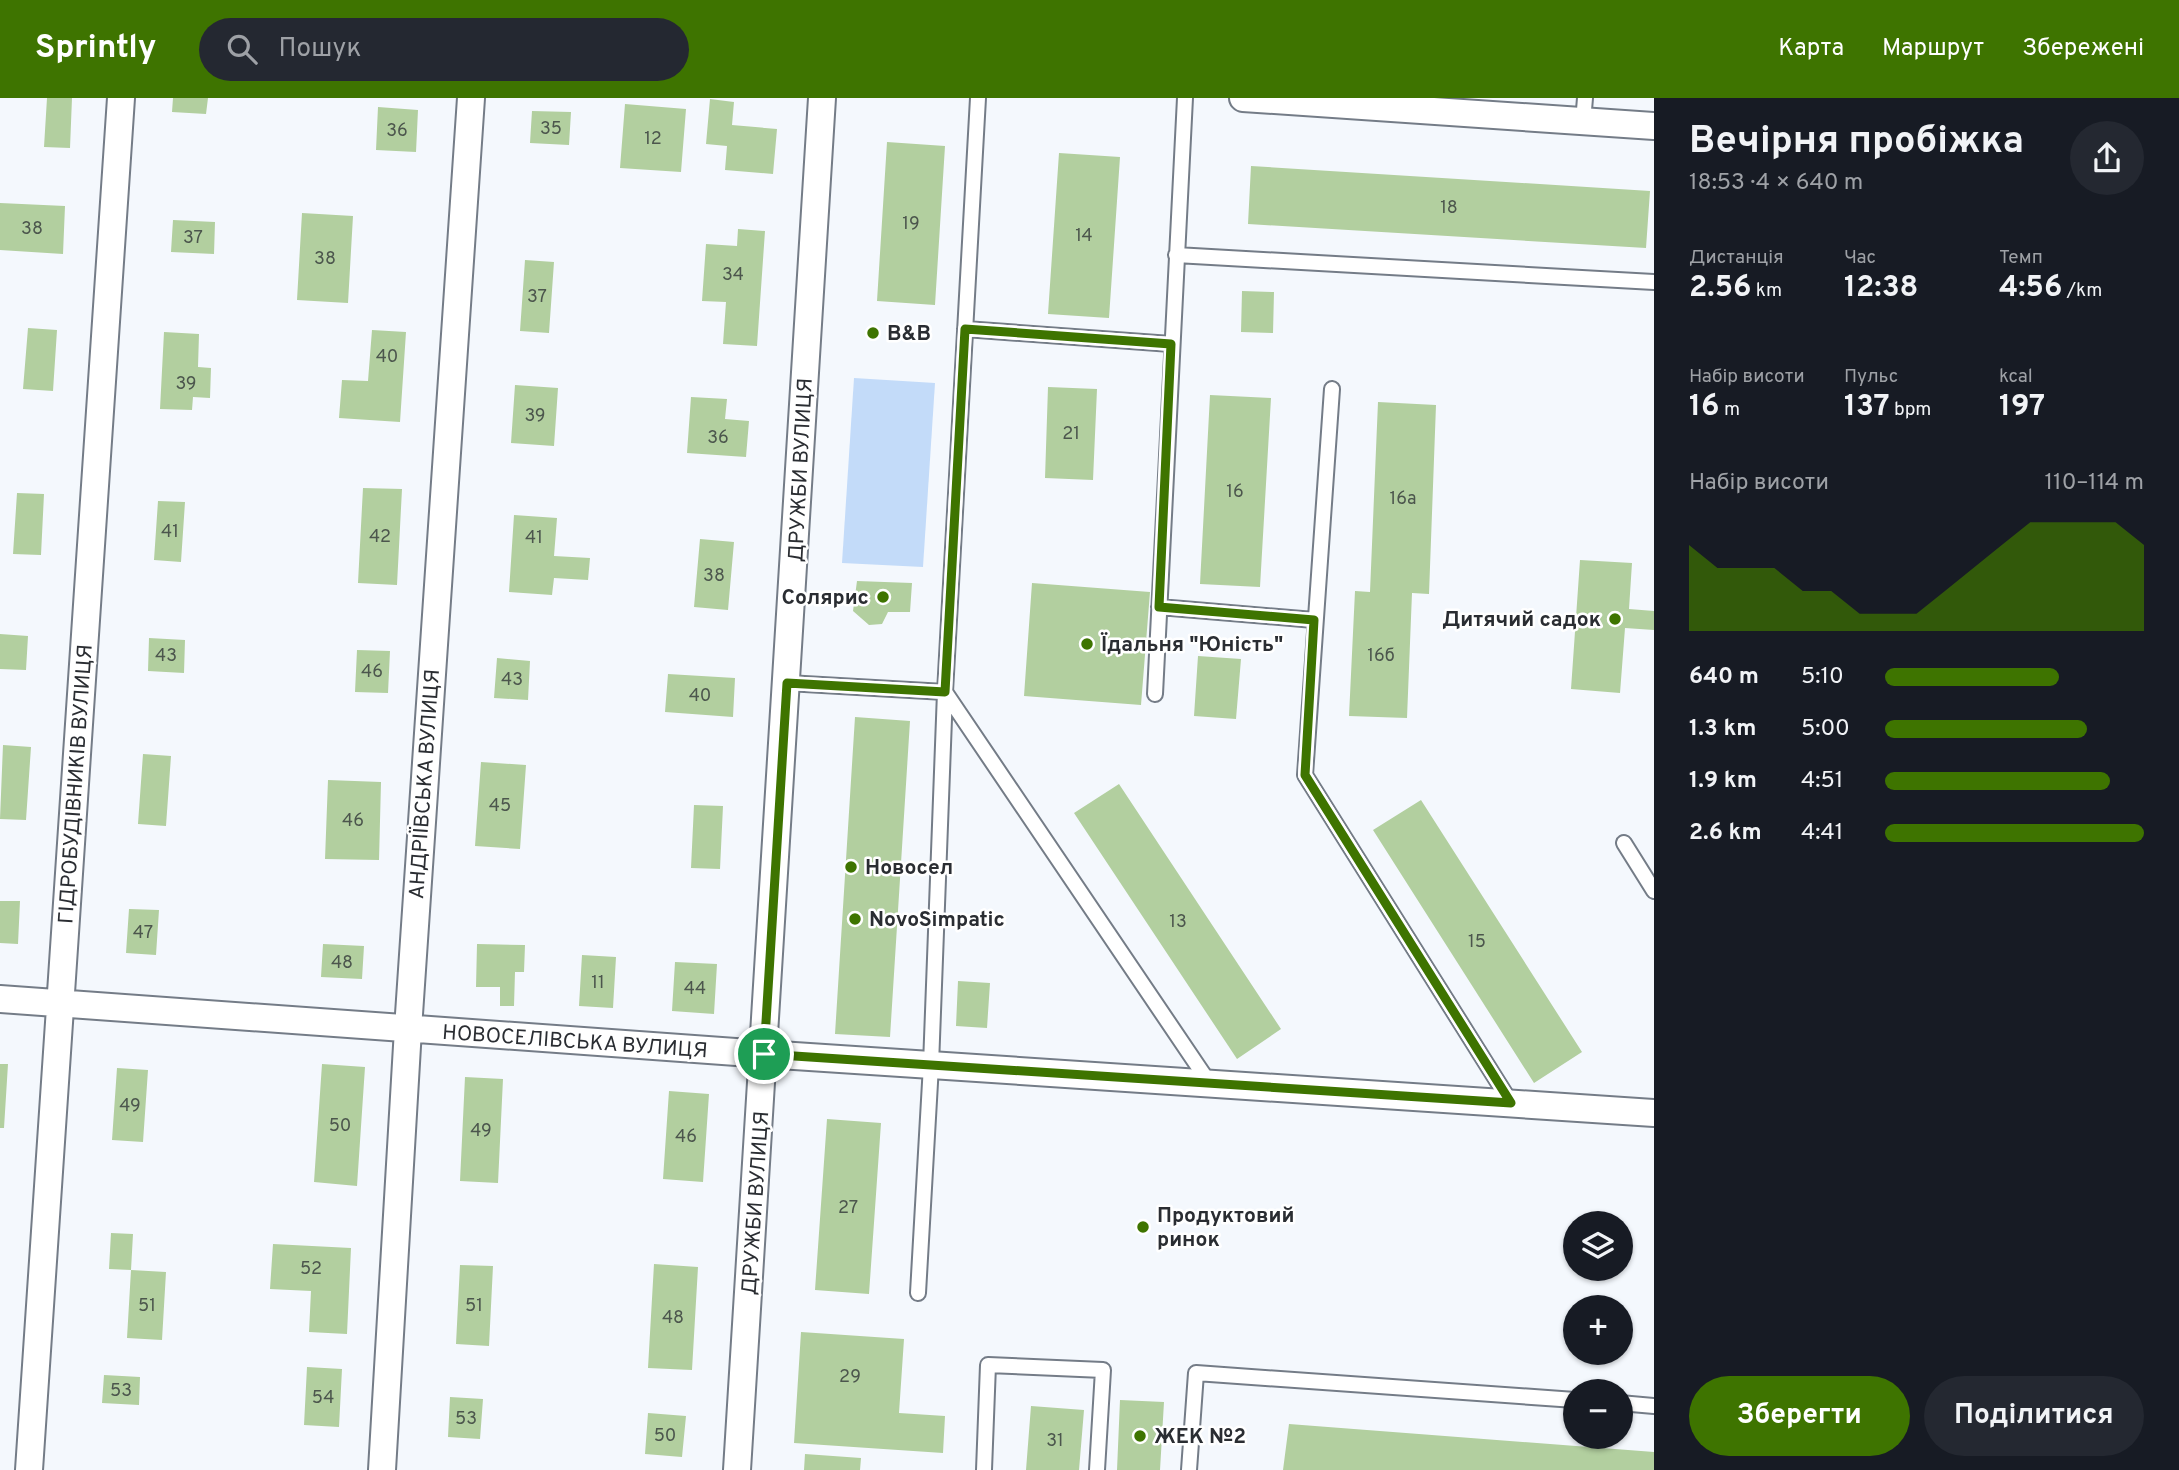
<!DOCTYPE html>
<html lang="uk">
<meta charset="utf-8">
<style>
:root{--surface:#171b24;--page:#242831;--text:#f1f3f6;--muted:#9ea1a6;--accent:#3e7400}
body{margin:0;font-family:Overpass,sans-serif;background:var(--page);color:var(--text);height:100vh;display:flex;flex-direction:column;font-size:26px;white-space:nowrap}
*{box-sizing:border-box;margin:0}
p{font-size:23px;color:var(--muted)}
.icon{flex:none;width:38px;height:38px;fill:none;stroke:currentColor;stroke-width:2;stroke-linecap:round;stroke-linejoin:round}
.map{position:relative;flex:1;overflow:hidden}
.details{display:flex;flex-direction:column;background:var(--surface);width:525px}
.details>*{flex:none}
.controls{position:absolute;left:1563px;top:1113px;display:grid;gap:14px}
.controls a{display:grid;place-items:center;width:70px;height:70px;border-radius:50%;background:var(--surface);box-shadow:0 2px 5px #0004;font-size:35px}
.pin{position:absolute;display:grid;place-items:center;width:60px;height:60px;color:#fff;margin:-30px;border:4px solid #fff;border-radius:50%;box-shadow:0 2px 7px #0007}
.round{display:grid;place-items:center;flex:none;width:74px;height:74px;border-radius:37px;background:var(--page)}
.summary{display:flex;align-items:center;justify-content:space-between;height:119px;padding:0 35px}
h1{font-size:38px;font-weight:700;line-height:52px}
.metrics{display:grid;grid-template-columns:repeat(3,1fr);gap:10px;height:119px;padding:7px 35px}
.metrics div{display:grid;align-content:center}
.metrics b{font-size:30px;font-weight:700}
.metrics small{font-size:19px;font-weight:400}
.metrics p{font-size:19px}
.chart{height:196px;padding:14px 35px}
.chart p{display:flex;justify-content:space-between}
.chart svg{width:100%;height:126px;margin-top:7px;fill:var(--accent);opacity:.7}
.primary-button{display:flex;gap:14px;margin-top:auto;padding:14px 35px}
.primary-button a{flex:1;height:80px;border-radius:42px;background:var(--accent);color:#fff;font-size:28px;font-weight:700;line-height:80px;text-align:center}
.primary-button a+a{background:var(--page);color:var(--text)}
ul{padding:0 35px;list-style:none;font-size:23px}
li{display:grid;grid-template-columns:112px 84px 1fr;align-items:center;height:52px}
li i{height:18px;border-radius:9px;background:var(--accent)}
header{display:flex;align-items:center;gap:42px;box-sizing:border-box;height:98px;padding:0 35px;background:var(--accent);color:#fff}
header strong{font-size:33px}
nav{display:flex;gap:38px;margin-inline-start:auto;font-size:24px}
.search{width:490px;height:63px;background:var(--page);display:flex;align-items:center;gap:18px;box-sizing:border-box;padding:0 24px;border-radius:38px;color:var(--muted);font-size:26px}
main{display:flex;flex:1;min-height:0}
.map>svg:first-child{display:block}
.green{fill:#c3dbf9}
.building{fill:#b2cf9f}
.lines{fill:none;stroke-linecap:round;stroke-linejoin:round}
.lane-casing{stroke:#747c87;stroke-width:18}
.street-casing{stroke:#747c87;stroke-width:30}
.lane{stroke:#fff;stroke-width:14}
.street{stroke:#fff;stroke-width:26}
.route-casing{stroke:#fff;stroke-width:14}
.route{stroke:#3e7400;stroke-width:9}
.poi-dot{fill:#3e7400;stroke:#fff;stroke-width:2.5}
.labels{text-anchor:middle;stroke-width:5;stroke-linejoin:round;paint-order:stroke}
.number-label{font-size:18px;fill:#4c564d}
.poi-label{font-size:21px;font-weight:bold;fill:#2a2d32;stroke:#fff;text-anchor:start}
.street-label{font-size:21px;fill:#2a2d32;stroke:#fff}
</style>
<header>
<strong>Sprintly</strong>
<div class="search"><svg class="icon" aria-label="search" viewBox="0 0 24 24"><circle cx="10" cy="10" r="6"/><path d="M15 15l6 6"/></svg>Пошук</div>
<nav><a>Карта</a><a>Маршрут</a><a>Збережені</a></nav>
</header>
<main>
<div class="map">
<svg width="1654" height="1372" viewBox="0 0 1654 1372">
<rect width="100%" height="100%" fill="#f4f8fd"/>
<path class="green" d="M854,280L935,285L923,469L842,465Z"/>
<path class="building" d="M47,0H72L70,50L44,49Z
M173,0H208L206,16L172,14Z
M710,1L734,4L732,27L777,31L773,76L725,72L727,48L706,46Z
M625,6L686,11L681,74L620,70Z
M378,9L418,12L416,54L376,52Z
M532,13L571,14L569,47L530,45Z
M887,44L945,48L935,207L877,203Z
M1059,55L1120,59L1109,220L1048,216Z
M1251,68L1650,93L1646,150L1248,126Z
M0,105L65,108L63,156L0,152Z
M302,115L353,118L348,205L297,202Z
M173,122L215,124L214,156L171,154Z
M738,131L765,133L757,248L723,246L726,204L702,203L706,146L737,148Z
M525,162L554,164L549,235L520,233Z
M1242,193L1274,194L1273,235L1241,234Z
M28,230L57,232L53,293L23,291Z
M372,232L406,234L400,324L339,320L342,282L368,283Z
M164,234L199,236L198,269L211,270L210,300L193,299L192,312L160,311Z
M515,287L558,290L554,348L511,345Z
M1048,289L1097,291L1093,382L1045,380Z
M1210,297L1271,300L1260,489L1200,486Z
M691,299L727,301L725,321L749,323L746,359L687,355Z
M1378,304L1436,307L1429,496L1412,495L1407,620L1349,618L1355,493L1370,494Z
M363,390L402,391L397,487L358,485Z
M17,395L44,396L41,457L13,456Z
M158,403L185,404L181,464L154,462Z
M514,417L557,420L554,458L590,460L588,482L554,480L552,497L509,494Z
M700,441L734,444L728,512L694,509Z
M1580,462L1632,465L1629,511L1654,513V532L1625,530L1620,595L1571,591Z
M857,483L912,485L910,514H888L882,526L869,527L853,513Z
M1032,485L1150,494L1141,607L1024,598Z
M0,536L28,538L26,572L0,571Z
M149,540L185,542L184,575L148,573Z
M357,552L390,553L388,595L355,594Z
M1198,558L1241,561L1236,621L1194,618Z
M497,560L530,563L528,602L494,600Z
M668,576L735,580L733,619L665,614Z
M855,619L910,623L890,939L835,936Z
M3,647L31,649L26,722L0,721Z
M143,656L171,658L166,728L138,726Z
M481,664L526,667L520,751L475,748Z
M328,682L381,684L379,762L325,761Z
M1119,686L1281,931L1237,961L1074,715Z
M1421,702L1582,954L1534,985L1373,732Z
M694,707L723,708L720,771L691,770Z
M0,803H20L18,846L0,845Z
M129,811L159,812L156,857L126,855Z
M323,846L364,848L362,881L321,879Z
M477,846L525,847L524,874H515L514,908H500V889H476Z
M582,857L616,859L613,910L579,908Z
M675,864L717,866L714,916L672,913Z
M958,883L990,885L987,930L956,928Z
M0,966H8L4,1030H0Z
M322,966L365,969L357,1088L314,1084Z
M117,970L148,972L143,1044L112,1042Z
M465,979L503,981L498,1085L460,1083Z
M669,993L709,996L703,1084L663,1081Z
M827,1021L881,1025L869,1196L815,1192Z
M111,1135L133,1136L131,1172L166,1174L162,1242L127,1240L131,1172L109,1171Z
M273,1146L351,1150L347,1236L309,1234L311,1193L270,1191Z
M654,1166L698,1169L692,1272L648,1270Z
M460,1167L493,1168L489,1248L456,1246Z
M801,1234L904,1241L899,1315L945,1318L943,1355L794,1345Z
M307,1269L342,1271L339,1329L304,1327Z
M104,1277L140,1279L139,1307L102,1305Z
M450,1299L483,1301L480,1341L448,1339Z
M1120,1302L1164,1304L1160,1372H1117Z
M1031,1308L1084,1312L1079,1372H1026Z
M648,1315L686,1318L682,1359L645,1356Z
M1289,1326L1654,1354V1372H1283Z
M805,1356L861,1360L860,1372H804Z"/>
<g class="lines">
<g class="lane-casing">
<path id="lane" d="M1583,24L1585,0
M1176,157L1654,184
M965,231L1171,246
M1332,291L1305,677L1511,1005
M1159,509L1314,522
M787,585L945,594L1210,986
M1155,596L1185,0
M1624,745L1654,793
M918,1195L931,967L945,594L978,0
M1620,1305L1654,1308
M984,1372L988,1267L1103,1272L1097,1372
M1189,1372L1196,1275L1575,1302"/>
</g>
<g class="street-casing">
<path id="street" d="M1243,0L1654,28
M0,901L764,956L1654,1015
M29,1372L121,0
M382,1372L408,931L471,0
M737,1372L822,0"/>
</g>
<use href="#lane" class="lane"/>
<use href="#street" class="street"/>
</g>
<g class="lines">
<g class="route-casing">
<path id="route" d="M965,231L1171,246L1159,509L1314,522L1305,677L1511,1005L764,956L787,585L945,594Z"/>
</g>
<use href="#route" class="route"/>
</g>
<g class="poi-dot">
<circle cx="873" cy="235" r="7"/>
<circle cx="883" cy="499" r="7"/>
<circle cx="1615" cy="521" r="7"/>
<circle cx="1087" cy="546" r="7"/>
<circle cx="851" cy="769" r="7"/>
<circle cx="855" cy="821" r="7"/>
<circle cx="1143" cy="1129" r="7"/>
<circle cx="1140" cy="1338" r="7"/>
</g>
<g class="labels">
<g class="number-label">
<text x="551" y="36">35</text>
<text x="397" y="38">36</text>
<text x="653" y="46">12</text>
<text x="1449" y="115">18</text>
<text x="911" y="131">19</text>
<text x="32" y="136">38</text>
<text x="1084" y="143">14</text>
<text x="193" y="145">37</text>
<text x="325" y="166">38</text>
<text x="733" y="182">34</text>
<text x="537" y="204">37</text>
<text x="387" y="264">40</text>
<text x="186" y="291">39</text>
<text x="535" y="323">39</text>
<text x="1071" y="341">21</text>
<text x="718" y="345">36</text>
<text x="1235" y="399">16</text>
<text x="1403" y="406">16а</text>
<text x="170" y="439">41</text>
<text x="380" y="444">42</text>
<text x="534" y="445">41</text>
<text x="714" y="483">38</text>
<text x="166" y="563">43</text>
<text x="1381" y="563">16б</text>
<text x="372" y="579">46</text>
<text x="512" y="587">43</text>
<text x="700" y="603">40</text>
<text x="500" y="713">45</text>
<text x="353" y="728">46</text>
<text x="1178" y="829">13</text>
<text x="143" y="840">47</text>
<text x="1477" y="849">15</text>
<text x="342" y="870">48</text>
<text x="598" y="890">11</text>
<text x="695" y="896">44</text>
<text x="130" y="1013">49</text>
<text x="340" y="1033">50</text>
<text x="481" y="1038">49</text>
<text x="686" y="1044">46</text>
<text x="848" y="1115">27</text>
<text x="311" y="1176">52</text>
<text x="147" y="1213">51</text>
<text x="474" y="1213">51</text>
<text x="673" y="1225">48</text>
<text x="850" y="1284">29</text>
<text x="121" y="1298">53</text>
<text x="323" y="1305">54</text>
<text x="466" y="1326">53</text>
<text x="665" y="1343">50</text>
<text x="1055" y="1348">31</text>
</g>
<g class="poi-label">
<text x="887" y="242">В&amp;В</text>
<text x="869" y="506" text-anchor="end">Солярис</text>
<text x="1601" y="528" text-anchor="end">Дитячий садок</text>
<text x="1101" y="553">Їдальня "Юність"</text>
<text x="865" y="776">Новосел</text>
<text x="869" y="828">NovoSimpatic</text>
<text x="1157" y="1124">Продуктовий<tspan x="1157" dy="24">ринок</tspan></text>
<text x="1154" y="1345">ЖЕК №2</text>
</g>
<g class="street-label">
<text transform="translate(800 372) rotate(-87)" y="7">ДРУЖБИ ВУЛИЦЯ</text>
<text transform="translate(75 686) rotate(-86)" y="7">ГІДРОБУДІВНИКІВ ВУЛИЦЯ</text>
<text transform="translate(424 686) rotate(-86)" y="7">АНДРІЇВСЬКА ВУЛИЦЯ</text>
<text transform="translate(575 943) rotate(4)" y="7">НОВОСЕЛІВСЬКА ВУЛИЦЯ</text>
<text transform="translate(755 1105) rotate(-86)" y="7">ДРУЖБИ ВУЛИЦЯ</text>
</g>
</g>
</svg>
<div class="controls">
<a><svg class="icon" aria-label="layers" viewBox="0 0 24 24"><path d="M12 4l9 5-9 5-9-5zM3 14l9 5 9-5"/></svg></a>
<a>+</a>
<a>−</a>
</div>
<div class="pin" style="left:764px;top:956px;background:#1e9e55"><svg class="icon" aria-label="arrive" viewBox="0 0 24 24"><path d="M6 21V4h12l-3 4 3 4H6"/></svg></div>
</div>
<section class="details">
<div class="summary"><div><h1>Вечірня пробіжка</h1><p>18:53 · 4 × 640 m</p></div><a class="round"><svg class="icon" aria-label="share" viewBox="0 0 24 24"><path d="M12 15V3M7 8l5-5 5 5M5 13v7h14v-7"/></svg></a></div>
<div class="metrics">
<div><p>Дистанція</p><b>2.56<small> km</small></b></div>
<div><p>Час</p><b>12:38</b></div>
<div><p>Темп</p><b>4:56<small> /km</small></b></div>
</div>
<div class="metrics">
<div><p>Набір висоти</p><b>16<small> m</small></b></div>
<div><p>Пульс</p><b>137<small> bpm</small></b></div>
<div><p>kcal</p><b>197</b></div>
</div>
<div class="chart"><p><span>Набір висоти</span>110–114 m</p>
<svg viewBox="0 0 160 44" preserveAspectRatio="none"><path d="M0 44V14L10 22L20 22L30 22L40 30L50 30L60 38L70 38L80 38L90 30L100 22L110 14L120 6L130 6L140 6L150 6L160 14V44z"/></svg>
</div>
<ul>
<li><b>640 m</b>5:10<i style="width:67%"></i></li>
<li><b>1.3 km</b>5:00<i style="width:78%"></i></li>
<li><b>1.9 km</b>4:51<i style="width:87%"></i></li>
<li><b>2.6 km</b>4:41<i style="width:100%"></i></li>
</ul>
<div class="primary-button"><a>Зберегти</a><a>Поділитися</a></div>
</section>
</main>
